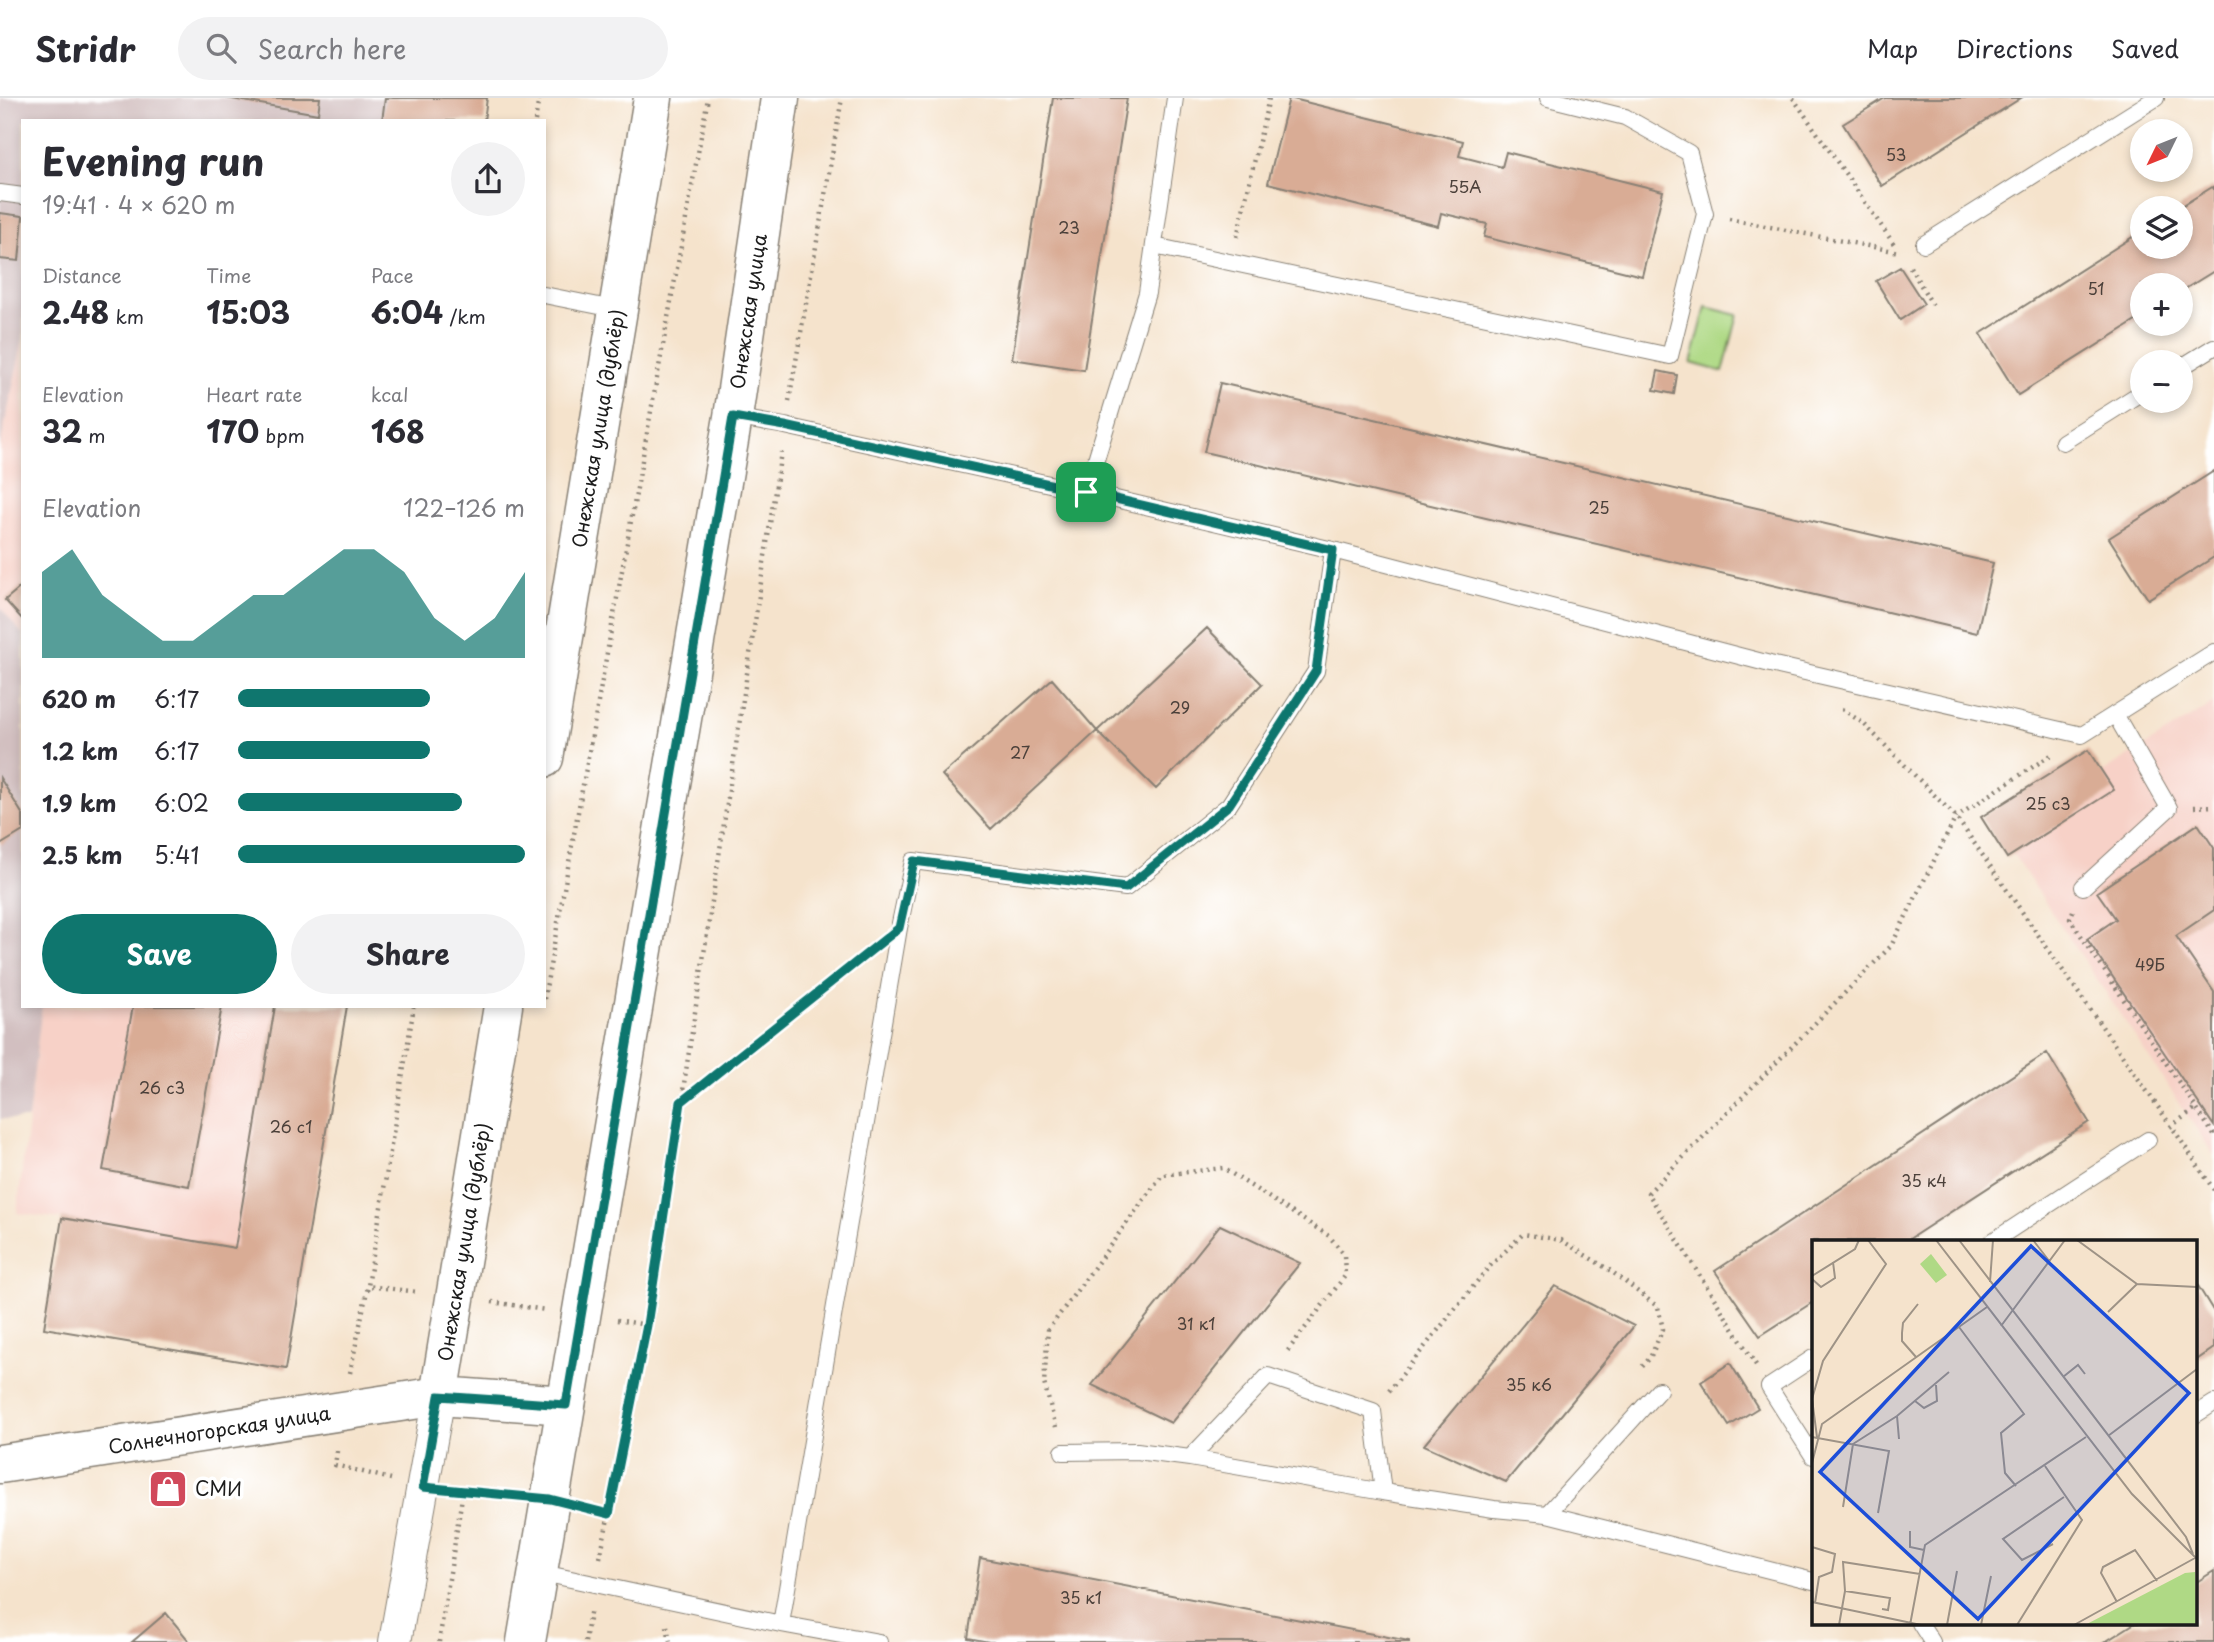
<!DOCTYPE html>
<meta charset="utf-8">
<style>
:root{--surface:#fff;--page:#f2f2f3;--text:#2b2b33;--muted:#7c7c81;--line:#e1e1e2;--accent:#0f766e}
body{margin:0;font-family:"Playpen Sans",sans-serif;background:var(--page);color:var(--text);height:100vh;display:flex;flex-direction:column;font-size:26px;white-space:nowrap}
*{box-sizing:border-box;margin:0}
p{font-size:23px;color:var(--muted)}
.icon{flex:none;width:38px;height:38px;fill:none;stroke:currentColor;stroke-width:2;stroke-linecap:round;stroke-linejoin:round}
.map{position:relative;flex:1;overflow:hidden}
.side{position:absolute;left:21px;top:21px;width:525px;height:889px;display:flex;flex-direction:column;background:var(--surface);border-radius:0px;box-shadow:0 4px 10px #0003}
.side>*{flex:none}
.needle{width:46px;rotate:227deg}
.tools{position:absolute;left:2130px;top:21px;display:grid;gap:14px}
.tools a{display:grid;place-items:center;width:63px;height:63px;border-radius:50%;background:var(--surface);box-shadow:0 4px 10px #0003;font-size:35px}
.pin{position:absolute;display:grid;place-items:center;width:60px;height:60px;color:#fff;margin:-30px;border-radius:14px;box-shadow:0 4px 10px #0006}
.round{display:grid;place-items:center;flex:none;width:74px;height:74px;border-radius:37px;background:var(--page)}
.overview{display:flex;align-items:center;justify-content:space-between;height:119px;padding:0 21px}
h1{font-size:38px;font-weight:700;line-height:52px}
.figures{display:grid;grid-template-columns:repeat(3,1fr);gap:10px;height:119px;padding:7px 21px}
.figures div{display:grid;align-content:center}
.figures b{font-size:30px;font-weight:700}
.figures small{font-size:19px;font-weight:400}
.figures p{font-size:19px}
.chart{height:196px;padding:14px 21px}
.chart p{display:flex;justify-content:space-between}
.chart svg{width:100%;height:126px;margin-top:7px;fill:var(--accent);opacity:.7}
.cta{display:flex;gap:14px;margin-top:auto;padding:14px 21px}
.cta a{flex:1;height:80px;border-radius:42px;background:var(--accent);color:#fff;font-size:28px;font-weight:700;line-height:80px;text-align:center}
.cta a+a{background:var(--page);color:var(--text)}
ul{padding:0 21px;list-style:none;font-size:23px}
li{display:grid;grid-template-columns:112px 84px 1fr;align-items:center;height:52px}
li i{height:18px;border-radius:9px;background:var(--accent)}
header{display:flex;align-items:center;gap:42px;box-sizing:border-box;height:98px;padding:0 35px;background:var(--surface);border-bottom:2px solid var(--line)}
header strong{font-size:33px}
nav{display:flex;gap:38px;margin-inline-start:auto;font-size:24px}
.search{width:490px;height:63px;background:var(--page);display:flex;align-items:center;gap:18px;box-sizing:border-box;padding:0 24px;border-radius:38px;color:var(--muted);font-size:26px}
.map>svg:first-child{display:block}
.built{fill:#f7d1c7}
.industrial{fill:#d2bfc0}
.green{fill:#afd985;stroke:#667a50;stroke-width:2}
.building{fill:#d9ac95}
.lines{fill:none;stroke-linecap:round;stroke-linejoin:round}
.service-casing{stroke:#888074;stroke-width:18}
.minor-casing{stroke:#888074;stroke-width:34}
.tertiary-casing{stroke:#888074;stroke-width:41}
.secondary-casing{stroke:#888074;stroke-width:41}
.path{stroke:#888074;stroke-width:4.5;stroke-dasharray:2 5;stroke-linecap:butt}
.service{stroke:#fff;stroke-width:16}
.minor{stroke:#fff;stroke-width:32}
.tertiary{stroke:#fff;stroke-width:38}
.secondary{stroke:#fff;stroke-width:38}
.route-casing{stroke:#fff;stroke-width:14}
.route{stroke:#0f766e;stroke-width:9}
.labels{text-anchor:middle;stroke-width:7;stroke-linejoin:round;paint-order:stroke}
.number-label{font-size:16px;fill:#4b403a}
.street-label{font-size:19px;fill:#1c1c1c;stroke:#fff}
.poi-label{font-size:19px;fill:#1c1c1c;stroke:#fff;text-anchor:start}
.inset-road{fill:none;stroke:#9e9386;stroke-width:2}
.view{fill:#1d4ed8;fill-opacity:0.15;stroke:#1d4ed8;stroke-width:3.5}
.inset-edge{fill:none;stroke:#1c1c1c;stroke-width:3.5}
</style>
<header>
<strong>Stridr</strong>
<div class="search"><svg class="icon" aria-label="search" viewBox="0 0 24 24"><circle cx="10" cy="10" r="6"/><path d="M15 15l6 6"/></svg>Search here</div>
<nav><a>Map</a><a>Directions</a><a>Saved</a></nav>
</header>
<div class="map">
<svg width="2214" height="1544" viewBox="0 0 2214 1544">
<rect width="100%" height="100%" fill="#fff"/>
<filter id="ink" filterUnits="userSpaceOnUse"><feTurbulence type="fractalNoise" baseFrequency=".0143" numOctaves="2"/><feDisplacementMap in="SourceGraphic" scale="14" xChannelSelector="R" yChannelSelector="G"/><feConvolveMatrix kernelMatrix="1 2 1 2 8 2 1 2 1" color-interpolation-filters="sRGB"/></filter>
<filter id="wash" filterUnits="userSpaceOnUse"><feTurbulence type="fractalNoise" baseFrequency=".00686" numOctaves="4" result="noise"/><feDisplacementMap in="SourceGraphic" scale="28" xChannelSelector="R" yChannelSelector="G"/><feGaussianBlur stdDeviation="1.57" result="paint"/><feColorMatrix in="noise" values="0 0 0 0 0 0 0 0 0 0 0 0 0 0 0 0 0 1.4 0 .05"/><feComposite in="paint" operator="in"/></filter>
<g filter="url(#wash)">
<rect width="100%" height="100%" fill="#f5e3cc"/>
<path class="built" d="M23,241V537L0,509V349Z
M2214,605V1057L2013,756L2113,693L2102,675Z
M42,908H347L286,1271L44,1230L62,1121L17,1115Z"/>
<path class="industrial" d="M0,0H487L484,23H23V241L0,349Z
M0,509L23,537V908H42L28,1021H0Z"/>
<path class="green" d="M1706,209L1738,217L1723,274L1691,265Z"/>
<g id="blocks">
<path class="building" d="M226,0H320L318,16Z
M385,0H487L484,23H382Z
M1053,0H1127L1084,272L1012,261Z
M1289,0L1463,43L1459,58L1502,69L1506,54L1663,93L1642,178L1484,139L1487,126L1441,115L1438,128L1268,85Z
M1885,0H2021L1882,88L1843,26Z
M2214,88V173L2180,194V187H2142V219L2018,297L1980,236L2142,133V149H2180V109Z
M0,115L23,118L19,163L0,161Z
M1900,169L1924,206L1900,222L1876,183Z
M1658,273L1677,277L1674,296L1654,292Z
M1220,285L1993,465L1977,535L1204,354Z
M2214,373V459L2148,501L2109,440Z
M23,487V522L5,502Z
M1207,530L1262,586L1156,691L1097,633Z
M1052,581L1097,633L991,731L942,677Z
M2088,652L2114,692L2007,760L1981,719Z
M0,680L23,717V733L0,747Z
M2198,726L2214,750V812L2176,838L2214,894V1028L2087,841L2116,821L2097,794Z
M133,908H222L189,1088L103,1072Z
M275,908H347L286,1271L44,1230L62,1120L235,1150Z
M2047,955L2089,1024L1906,1143H1813V1204L1760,1238L1715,1173Z
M1220,1127L1300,1165L1171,1325L1092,1287Z
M2195,1183L2214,1214V1250L2195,1263Z
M1555,1188L1634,1228L1506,1384L1424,1347Z
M1730,1265L1758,1310L1729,1328L1701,1284Z
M980,1460L1409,1543V1544H989L968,1540Z
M2214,1473V1544H2105L2135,1525H2195V1485Z
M166,1515L190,1544H132Z"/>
</g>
</g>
<g filter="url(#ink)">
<use href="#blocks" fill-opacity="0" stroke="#888074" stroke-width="2"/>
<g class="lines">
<g class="service-casing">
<path id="service" d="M0,95L23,98
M1924,146L2156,0
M1154,148L1670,258L1705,116L1689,55L1625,19L1548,0
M544,197L619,212
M2180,270L2214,249
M733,319L785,328L1086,394L1333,452L1770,566L2082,637L2214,554
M2063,344L2142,294
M1086,394L1147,195L1175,0
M2083,789L2169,710L2115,616
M1993,1143L2148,1042
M1813,1260L1769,1289L1813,1358
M2195,1317L2214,1305
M1063,1354L1137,1353L1190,1360L1383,1394L1494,1411L1547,1416L1813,1483
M1190,1360L1268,1278L1373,1313L1383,1394
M1547,1416L1659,1292
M538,1474L781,1526L879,1544
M1920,1525L1932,1544
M781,1526L899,830L913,763L1126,790L1229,707L1316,573L1333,452"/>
</g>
<g class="minor-casing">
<path id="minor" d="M395,1544L439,1298"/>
</g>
<g class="tertiary-casing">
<g id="tertiary">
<path id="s1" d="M544,660L653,0"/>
<path id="s2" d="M439,1298L503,908"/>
<path id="s3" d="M0,1366L439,1298L566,1307"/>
</g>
</g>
<g class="secondary-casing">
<g id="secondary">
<path id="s4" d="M526,1544L733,319L780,0"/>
</g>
</g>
<path class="path" d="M1793,0L1896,149
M535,23L539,0
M1729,121L1899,154
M1237,139L1269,0
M1910,169L1935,211
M789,303L842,0
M1842,611L1863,625L1956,719L2167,1022
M2194,709L2214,708
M2073,813L2070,821L2214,1037
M544,901L708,0
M414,908L368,1188L418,1194
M681,1004L868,855
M2170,1029L2196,1010
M2174,1032L2214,1092
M492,1204L546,1212
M617,1222L647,1227
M1756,1267L1648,1095L1891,848L1956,719L2051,657
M350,1275L368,1188
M1389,1293L1488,1170L1523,1136L1561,1142L1611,1173L1658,1209L1663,1231L1650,1260L1641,1270
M1056,1329L1044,1285L1048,1232L1162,1077L1223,1070L1329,1138L1344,1156L1345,1178L1286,1255
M337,1353L335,1367L391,1381
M455,1392L512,1398
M586,1410L609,1416
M600,1460L647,1227L781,354
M667,1528L670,1544
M439,1544L463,1393
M585,1544L591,1510"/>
<use href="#service" class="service"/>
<use href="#minor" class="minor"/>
<use href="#tertiary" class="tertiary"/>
<use href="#secondary" class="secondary"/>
</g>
</g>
<g class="lines" filter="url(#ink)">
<g class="route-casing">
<path id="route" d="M733,319L785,328L1086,394L1333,452L1316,573L1229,707L1126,790L914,763L899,830L681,1004L647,1227L609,1416L550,1401L423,1389L439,1298L566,1307Z"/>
</g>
<use href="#route" class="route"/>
</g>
<defs>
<g id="shop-square" transform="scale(2.0125)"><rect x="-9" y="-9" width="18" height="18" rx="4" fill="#d1495b" stroke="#fff"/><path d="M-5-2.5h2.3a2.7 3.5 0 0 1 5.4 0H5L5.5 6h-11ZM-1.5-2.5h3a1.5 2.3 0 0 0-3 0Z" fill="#fff"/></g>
</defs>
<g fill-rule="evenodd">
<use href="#shop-square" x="168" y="1391"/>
</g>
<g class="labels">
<g class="number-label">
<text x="1896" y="63">53</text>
<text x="1465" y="95">55А</text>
<text x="1069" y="136">23</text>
<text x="2096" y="197">51</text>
<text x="1599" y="416">25</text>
<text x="1180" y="616">29</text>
<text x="1020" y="661">27</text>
<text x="2048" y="712">25 с3</text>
<text x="2150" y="873">49Б</text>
<text x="162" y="996">26 с3</text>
<text x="291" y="1035">26 с1</text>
<text x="1924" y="1089">35 к4</text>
<text x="1196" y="1232">31 к1</text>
<text x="1529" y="1293">35 к6</text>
<text x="1081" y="1506">35 к1</text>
</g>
<g class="street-label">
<text dy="7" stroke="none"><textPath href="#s4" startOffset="1349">Онежская улица</textPath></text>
<text dy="7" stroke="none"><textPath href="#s1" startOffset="334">Онежская улица (дублёр)</textPath></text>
<text dy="7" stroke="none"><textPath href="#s2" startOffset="156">Онежская улица (дублёр)</textPath></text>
<text dy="7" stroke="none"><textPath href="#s3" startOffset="222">Солнечногорская улица</textPath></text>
</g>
<g class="poi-label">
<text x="195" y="1398">СМИ</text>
</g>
</g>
<g transform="translate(1812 1142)">
<rect width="385" height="385" fill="#f5e3cc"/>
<path d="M119,14L135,35L124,43L108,24ZM383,332L385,385H273L373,333Z" fill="#afd985"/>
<path class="inset-road" d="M124,0L320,254L385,319M147,0L374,297L381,314M221,0L238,22M265,0L325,44L385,47M0,36L43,9L47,0M0,39L9,47L23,38L21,22M178,42L181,0M296,72L325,44M189,86L253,0M147,87L212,174L189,193L193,233L204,246M104,117L90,101V93L91,83L106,64M251,137L266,125L273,134M103,161L112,168L125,161L124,145M85,176L87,199M296,196L385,129M0,197L77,211L66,273M5,197L0,159L11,121L74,24L56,0M0,223L10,184L175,67M31,267L41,204L85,176L137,132M98,291V307L112,310M241,304L210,320L191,299L252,257M0,307L23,314L20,332L7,337L3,363M33,351L31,322L108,334M0,362L109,385M305,362L289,333L291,327L323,310L345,341M27,385L33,351L78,358L76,370L70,369M98,385L113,305L274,197M135,385L145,331M169,385L179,336M205,385L270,280L233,226M262,385L383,318"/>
<path class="view" d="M219,6L377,153L166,379L8,232Z"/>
<rect width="385" height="385" class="inset-edge"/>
</g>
</svg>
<div class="tools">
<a><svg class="needle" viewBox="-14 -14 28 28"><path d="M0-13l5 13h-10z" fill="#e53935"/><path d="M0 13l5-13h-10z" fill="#7c7c81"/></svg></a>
<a><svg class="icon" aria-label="layers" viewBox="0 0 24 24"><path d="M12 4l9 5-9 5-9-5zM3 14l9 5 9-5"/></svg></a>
<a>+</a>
<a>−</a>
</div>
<div class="pin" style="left:1086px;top:394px;background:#1e9e55"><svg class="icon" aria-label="arrive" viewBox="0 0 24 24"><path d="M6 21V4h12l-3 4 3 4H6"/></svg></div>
<section class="side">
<div class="overview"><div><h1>Evening run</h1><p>19:41 · 4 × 620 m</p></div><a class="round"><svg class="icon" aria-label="share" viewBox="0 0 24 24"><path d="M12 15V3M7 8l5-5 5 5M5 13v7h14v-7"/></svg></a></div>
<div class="figures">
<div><p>Distance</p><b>2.48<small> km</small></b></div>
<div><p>Time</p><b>15:03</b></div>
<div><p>Pace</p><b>6:04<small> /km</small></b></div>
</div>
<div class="figures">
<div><p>Elevation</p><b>32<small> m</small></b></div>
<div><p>Heart rate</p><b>170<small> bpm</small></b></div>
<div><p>kcal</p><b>168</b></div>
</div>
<div class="chart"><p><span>Elevation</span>122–126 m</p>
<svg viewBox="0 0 160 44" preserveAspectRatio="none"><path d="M0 44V14L10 6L20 22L30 30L40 38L50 38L60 30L70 22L80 22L90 14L100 6L110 6L120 14L130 30L140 38L150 30L160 14V44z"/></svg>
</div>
<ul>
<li><b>620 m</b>6:17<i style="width:67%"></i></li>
<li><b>1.2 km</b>6:17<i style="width:67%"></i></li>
<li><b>1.9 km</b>6:02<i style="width:78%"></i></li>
<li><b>2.5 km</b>5:41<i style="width:100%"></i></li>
</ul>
<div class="cta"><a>Save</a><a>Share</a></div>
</section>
</div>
